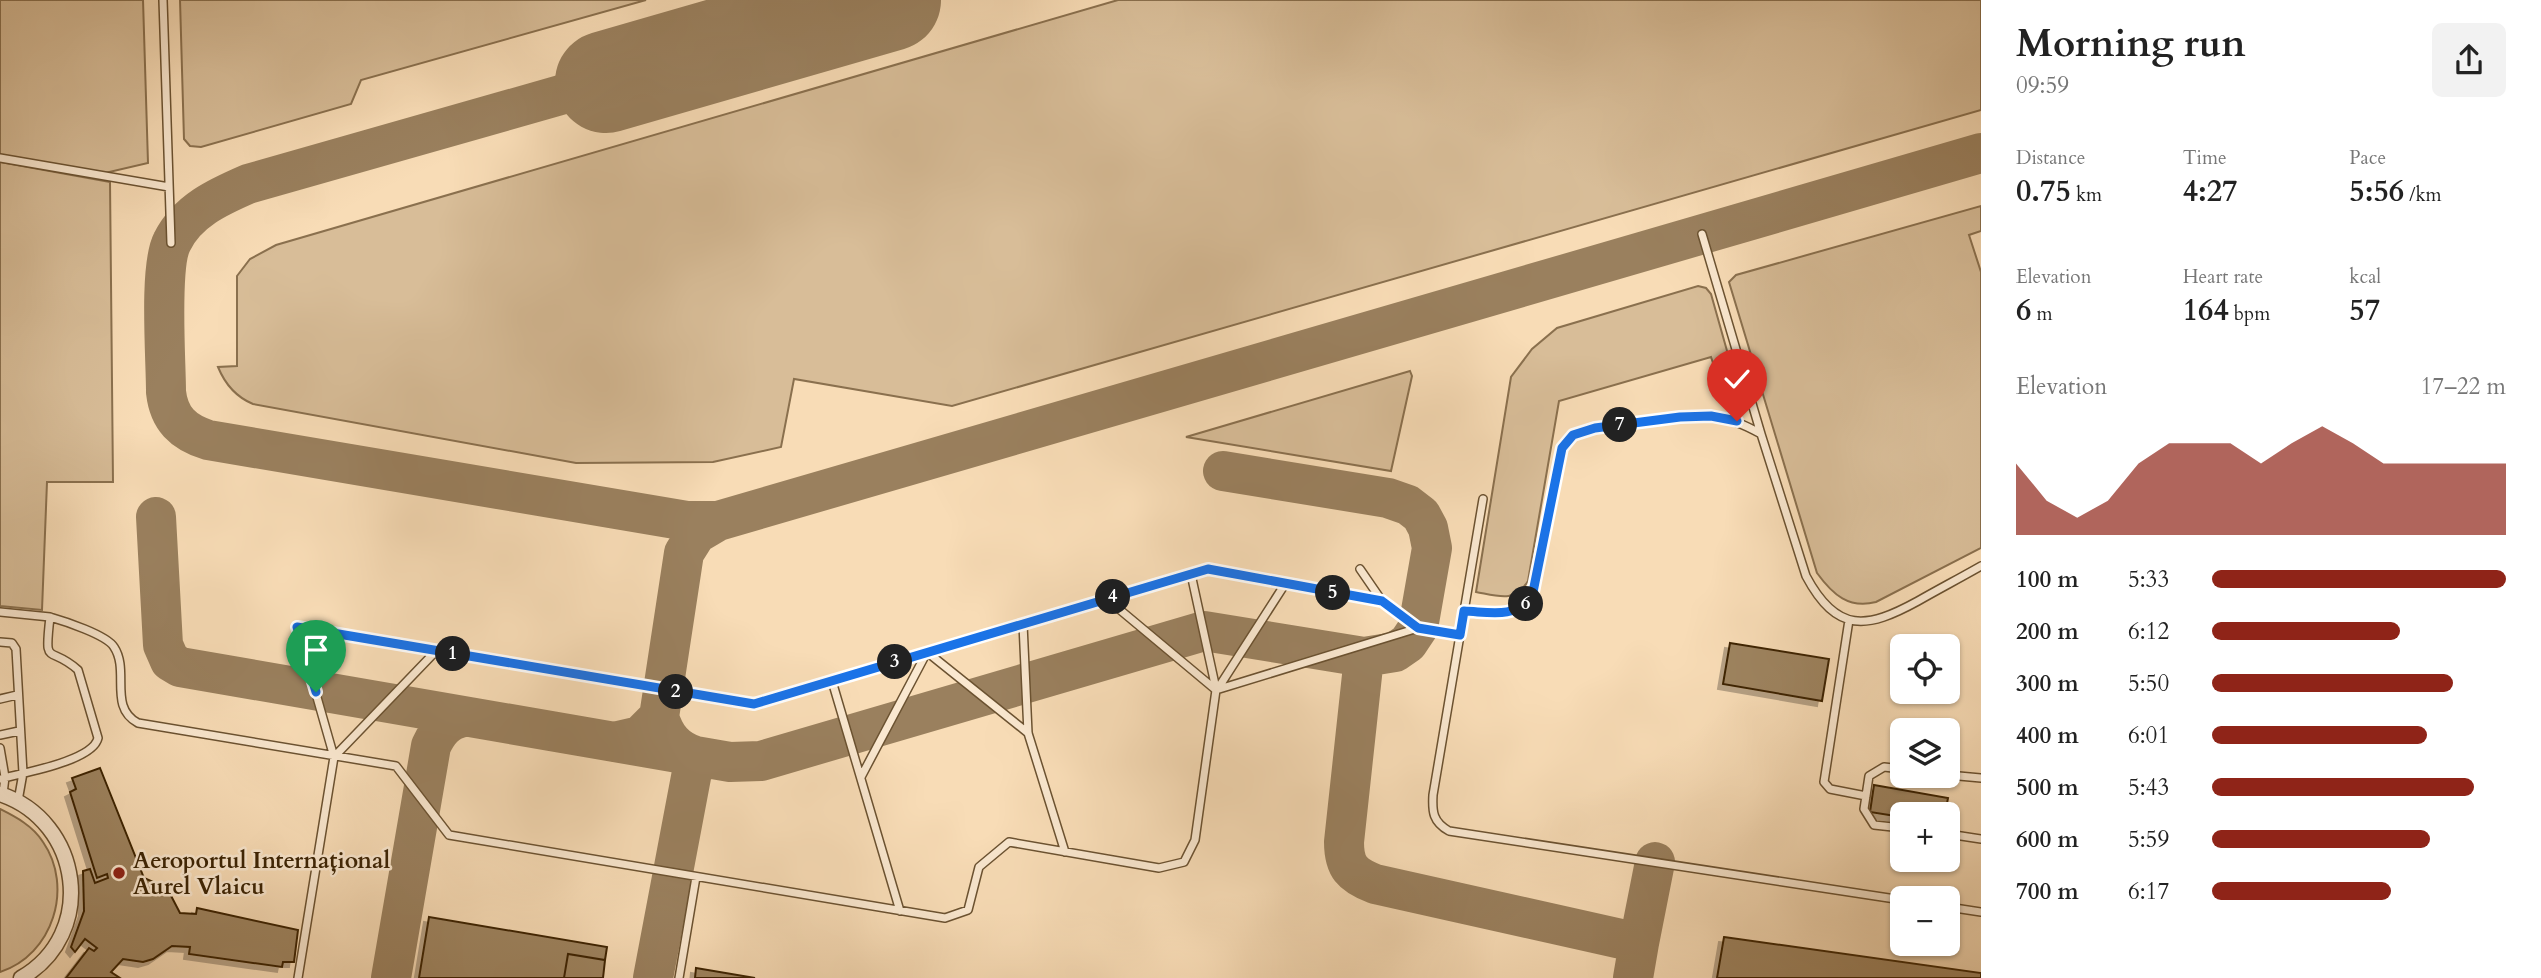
<!DOCTYPE html>
<meta charset="utf-8">
<style>
:root{--surface:#fff;--page:#f2f2f2;--text:#222;--muted:#767676;--accent:#8f2418}
body{margin:0;font-family:Cardo,serif;background:var(--page);color:var(--text);height:100vh;display:flex;flex-direction:column;font-size:26px;white-space:nowrap}
*{box-sizing:border-box;margin:0}
p{font-size:23px;color:var(--muted)}
.icon{flex:none;width:38px;height:38px;fill:none;stroke:currentColor;stroke-width:2;stroke-linecap:round;stroke-linejoin:round}
.map{position:relative;flex:1;overflow:hidden}
.drawer{display:flex;flex-direction:column;background:var(--surface);width:560px}
.drawer>*{flex:none}
.buttons{position:absolute;left:1890px;top:634px;display:grid;gap:14px}
.buttons a{display:grid;place-items:center;width:70px;height:70px;border-radius:10px;background:var(--surface);box-shadow:0 2px 5px #0004;font-size:35px}
.pin{position:absolute;display:grid;place-items:center;width:60px;height:60px;color:#fff;margin:-72px -30px;border-radius:50% 50% 50% 0;rotate:-45deg;box-shadow:0 0 7px #0007}
.pin .icon{rotate:45deg}
.km{position:absolute;width:35px;height:35px;margin:-18px;border-radius:50%;background:#222;color:#fff;font-size:19px;line-height:35px;text-align:center}
.round{display:grid;place-items:center;flex:none;width:74px;height:74px;border-radius:10px;background:var(--page)}
.summary{display:flex;align-items:center;justify-content:space-between;height:119px;padding:0 35px}
h1{font-size:38px;font-weight:700;line-height:52px}
.metrics{display:grid;grid-template-columns:repeat(3,1fr);gap:10px;height:119px;padding:7px 35px}
.metrics div{display:grid;align-content:center}
.metrics b{font-size:30px;font-weight:700}
.metrics small{font-size:19px;font-weight:400}
.metrics p{font-size:19px}
.chart{height:196px;padding:14px 35px}
.chart p{display:flex;justify-content:space-between}
.chart svg{width:100%;height:126px;margin-top:7px;fill:var(--accent);opacity:.7}
ul{padding:0 35px;list-style:none;font-size:23px}
li{display:grid;grid-template-columns:112px 84px 1fr;align-items:center;height:52px}
li i{height:18px;border-radius:9px;background:var(--accent)}
main{display:flex;flex:1;min-height:0}
.map>svg:first-child{display:block}
.green{fill:#d8bd98;stroke:#8a704e;stroke-width:2}
.lines{fill:none;stroke-linecap:round;stroke-linejoin:round}
.taxiway{stroke:#9a805e;stroke-width:40}
.runway{stroke:#9a805e;stroke-width:102}
.building{fill:#9e8461;stroke:#3c2405;stroke-width:2;filter:url(#shadow)}
.service-casing{stroke:#6b5231;stroke-width:10}
.minor-casing{stroke:#6b5231;stroke-width:17}
.service{stroke:#fae8d0;stroke-width:7}
.minor{stroke:#fae8d0;stroke-width:14}
.route-casing{stroke:#fff;stroke-width:14}
.route{stroke:#1a73e8;stroke-width:9}
.poi-dot{fill:#8f2418;stroke:#fae8d0;stroke-width:2.5}
.labels{text-anchor:middle;stroke-width:5;stroke-linejoin:round;paint-order:stroke}
.poi-label{font-size:23px;font-weight:bold;fill:#3c2405;stroke:#fae8d0;text-anchor:start}
</style>
<main>
<div class="map">
<svg width="1981" height="978" viewBox="0 0 1981 978">
<defs>
<filter id="shadow"><feDropShadow dx="-5" dy="5" stdDeviation="0" flood-color="#0004"/></filter>
</defs>
<rect width="100%" height="100%" fill="#f8dcb6"/>
<filter id="stains"><feTurbulence type="fractalNoise" baseFrequency=".00286" numOctaves="4"/><feColorMatrix values="0 0 0 0 .2 0 0 0 0 .09 0 0 0 0 .02 0 0 0 .5 -.17"/></filter>
<radialGradient id="worn" r=".72"><stop offset=".6" stop-color="#630" stop-opacity="0"/><stop offset="1" stop-color="#630" stop-opacity=".3"/></radialGradient>
<path class="green" d="M0,0H143L148,163L105,173L0,155Z
M180,0H646L361,80L351,104L201,147L190,146L184,139Z
M1118,0H1981V110L952,406L794,379L781,447L713,462L576,463L253,404C236,397 225,384 218,367L237,366V276L250,259L276,245Z
M0,162L110,182L113,482H47L42,610L0,606Z
M1981,206V231L1969,235L1981,272V548L1876,602C1849,609 1833,595 1817,573L1729,282L1736,275Z
M1698,286L1706,288L1711,294L1742,404L1732,403L1725,377L1718,378L1711,357L1559,401L1528,581C1515,603 1498,596 1476,592L1511,377L1532,349L1557,328Z
M1410,371L1412,376L1391,471L1186,437Z
M0,809C16,817 33,826 43,842C74,887 53,955 0,972Z"/>
<g class="lines">
<path class="taxiway" d="M606,82L248,184C218,197 187,211 172,242C159,267 166,359 166,392C169,419 183,432 208,440L687,521H718L1981,153
M156,517L163,645L170,661L180,667L730,762L761,761L1204,631L1364,657L1395,652L1408,643L1418,628L1432,548L1428,528L1421,515L1408,505L1388,498L1223,471
M1364,657L1344,842C1344,867 1352,875 1375,884L1639,943L1655,862
M659,717L684,553L696,534L718,521
M614,742L640,736L659,717C665,737 675,749 695,756L653,978
M391,978L431,746C438,731 446,721 463,717
M1633,978L1639,943"/>
<path class="runway" d="M606,82L890,0"/>
</g>
<path class="building" d="M1730,643L1829,659L1822,701L1723,684Z
M100,768L144,878L167,888L180,913L196,914L197,908L298,930L294,962H283L282,967L189,954L190,947L172,946L153,959L143,962L123,959L111,972L120,978H66L89,948L94,951L97,948L85,939L75,952L71,947L84,911L83,871L90,869L95,883L108,878L107,874L97,878L70,792L76,789L72,778Z
M1874,785L1948,798L1945,814H1902V817L1870,812Z
M429,917L607,947L605,960L568,954L564,978H419Z
M1724,937L1981,973V978H1717Z
M568,954L605,960L603,978H564Z
M696,968L755,978H695Z"/>
<g class="lines">
<g class="service-casing">
<path id="service" d="M163,0L171,243
M0,158L169,187
M1702,234L1761,434
M1483,499L1433,795C1432,812 1433,822 1449,831L1902,900
M1360,569L1382,601
M1191,574L1216,689
M1107,599L1216,690
M1464,611C1490,612 1514,619 1532,597L1562,448C1565,445 1568,438 1572,435C1586,425 1691,414 1711,416C1730,418 1745,425 1761,434L1806,576C1837,634 1867,629 1918,601C1939,589 1960,578 1981,566
M0,612L50,617
M1849,620L1824,782L1830,789L1866,796
M1023,624L1028,733L1065,852
M0,642L12,643L16,649L23,773L18,801
M832,681L900,911
M1217,690L1285,584
M0,699L17,695
M0,735L19,731
M0,748L5,777L3,794
M334,757L436,651
M1902,769L1884,767L1869,776L1864,809L1874,825L1902,828
M1948,775L1981,778
M861,777L927,652L1028,733
M0,779C22,773 93,761 98,738L78,670C49,644 44,669 50,617C64,621 107,635 114,647C130,671 108,707 138,723L396,766L449,835L945,918L968,910L979,867L1009,842L1159,868L1184,862L1195,840L1216,690L1418,628L1460,635
M1948,834L1981,839
M1948,907L1981,912
M298,978L334,757L297,627L754,704L1208,569L1382,601L1418,628
M679,978L696,877"/>
</g>
<g class="minor-casing">
<path id="minor" d="M0,794C82,821 98,934 21,978"/>
</g>
<use href="#service" class="service"/>
<use href="#minor" class="minor"/>
</g>
<g class="lines">
<g class="route-casing">
<path id="route" d="M316,692L297,627L754,704L1208,569L1382,601L1418,628L1460,635L1464,611C1490,612 1514,619 1532,597L1562,448L1573,435L1595,428L1680,417L1711,416L1737,421"/>
</g>
<use href="#route" class="route"/>
</g>
<circle class="poi-dot" cx="119" cy="873" r="7"/>
<g class="labels">
<g class="poi-label">
<text x="133" y="868">Aeroportul Internațional<tspan x="133" dy="26">Aurel Vlaicu</tspan></text>
</g>
</g>
<rect width="100%" height="100%" filter="url(#stains)"/>
<rect width="100%" height="100%" fill="url(#worn)"/>
</svg>
<div class="buttons">
<a><svg class="icon" aria-label="locate" viewBox="0 0 24 24"><circle cx="12" cy="12" r="6"/><path d="M12 2v4M12 18v4M2 12h4M18 12h4"/></svg></a>
<a><svg class="icon" aria-label="layers" viewBox="0 0 24 24"><path d="M12 4l9 5-9 5-9-5zM3 14l9 5 9-5"/></svg></a>
<a>+</a>
<a>−</a>
</div>
<div class="pin" style="left:316px;top:692px;background:#1e9e55"><svg class="icon" aria-label="arrive" viewBox="0 0 24 24"><path d="M6 21V4h12l-3 4 3 4H6"/></svg></div>
<div class="pin" style="left:1737px;top:421px;background:#d93025"><svg class="icon" aria-label="check" viewBox="0 0 24 24"><path d="M5 12l5 5 9-10"/></svg></div>
<b class="km" style="left:453px;top:654px">1</b>
<b class="km" style="left:676px;top:692px">2</b>
<b class="km" style="left:895px;top:662px">3</b>
<b class="km" style="left:1113px;top:597px">4</b>
<b class="km" style="left:1333px;top:593px">5</b>
<b class="km" style="left:1526px;top:604px">6</b>
<b class="km" style="left:1620px;top:425px">7</b>
</div>
<section class="drawer">
<div class="summary"><div><h1>Morning run</h1><p>09:59</p></div><a class="round"><svg class="icon" aria-label="share" viewBox="0 0 24 24"><path d="M12 15V3M7 8l5-5 5 5M5 13v7h14v-7"/></svg></a></div>
<div class="metrics">
<div><p>Distance</p><b>0.75<small> km</small></b></div>
<div><p>Time</p><b>4:27</b></div>
<div><p>Pace</p><b>5:56<small> /km</small></b></div>
</div>
<div class="metrics">
<div><p>Elevation</p><b>6<small> m</small></b></div>
<div><p>Heart rate</p><b>164<small> bpm</small></b></div>
<div><p>kcal</p><b>57</b></div>
</div>
<div class="chart"><p><span>Elevation</span>17–22 m</p>
<svg viewBox="0 0 160 44" preserveAspectRatio="none"><path d="M0 44V19L10 32L20 38L30 32L40 19L50 12L60 12L70 12L80 19L90 12L100 6L110 12L120 19L130 19L140 19L150 19L160 19V44z"/></svg>
</div>
<ul>
<li><b>100 m</b>5:33<i style="width:100%"></i></li>
<li><b>200 m</b>6:12<i style="width:64%"></i></li>
<li><b>300 m</b>5:50<i style="width:82%"></i></li>
<li><b>400 m</b>6:01<i style="width:73%"></i></li>
<li><b>500 m</b>5:43<i style="width:89%"></i></li>
<li><b>600 m</b>5:59<i style="width:74%"></i></li>
<li><b>700 m</b>6:17<i style="width:61%"></i></li>
</ul>
</section>
</main>
